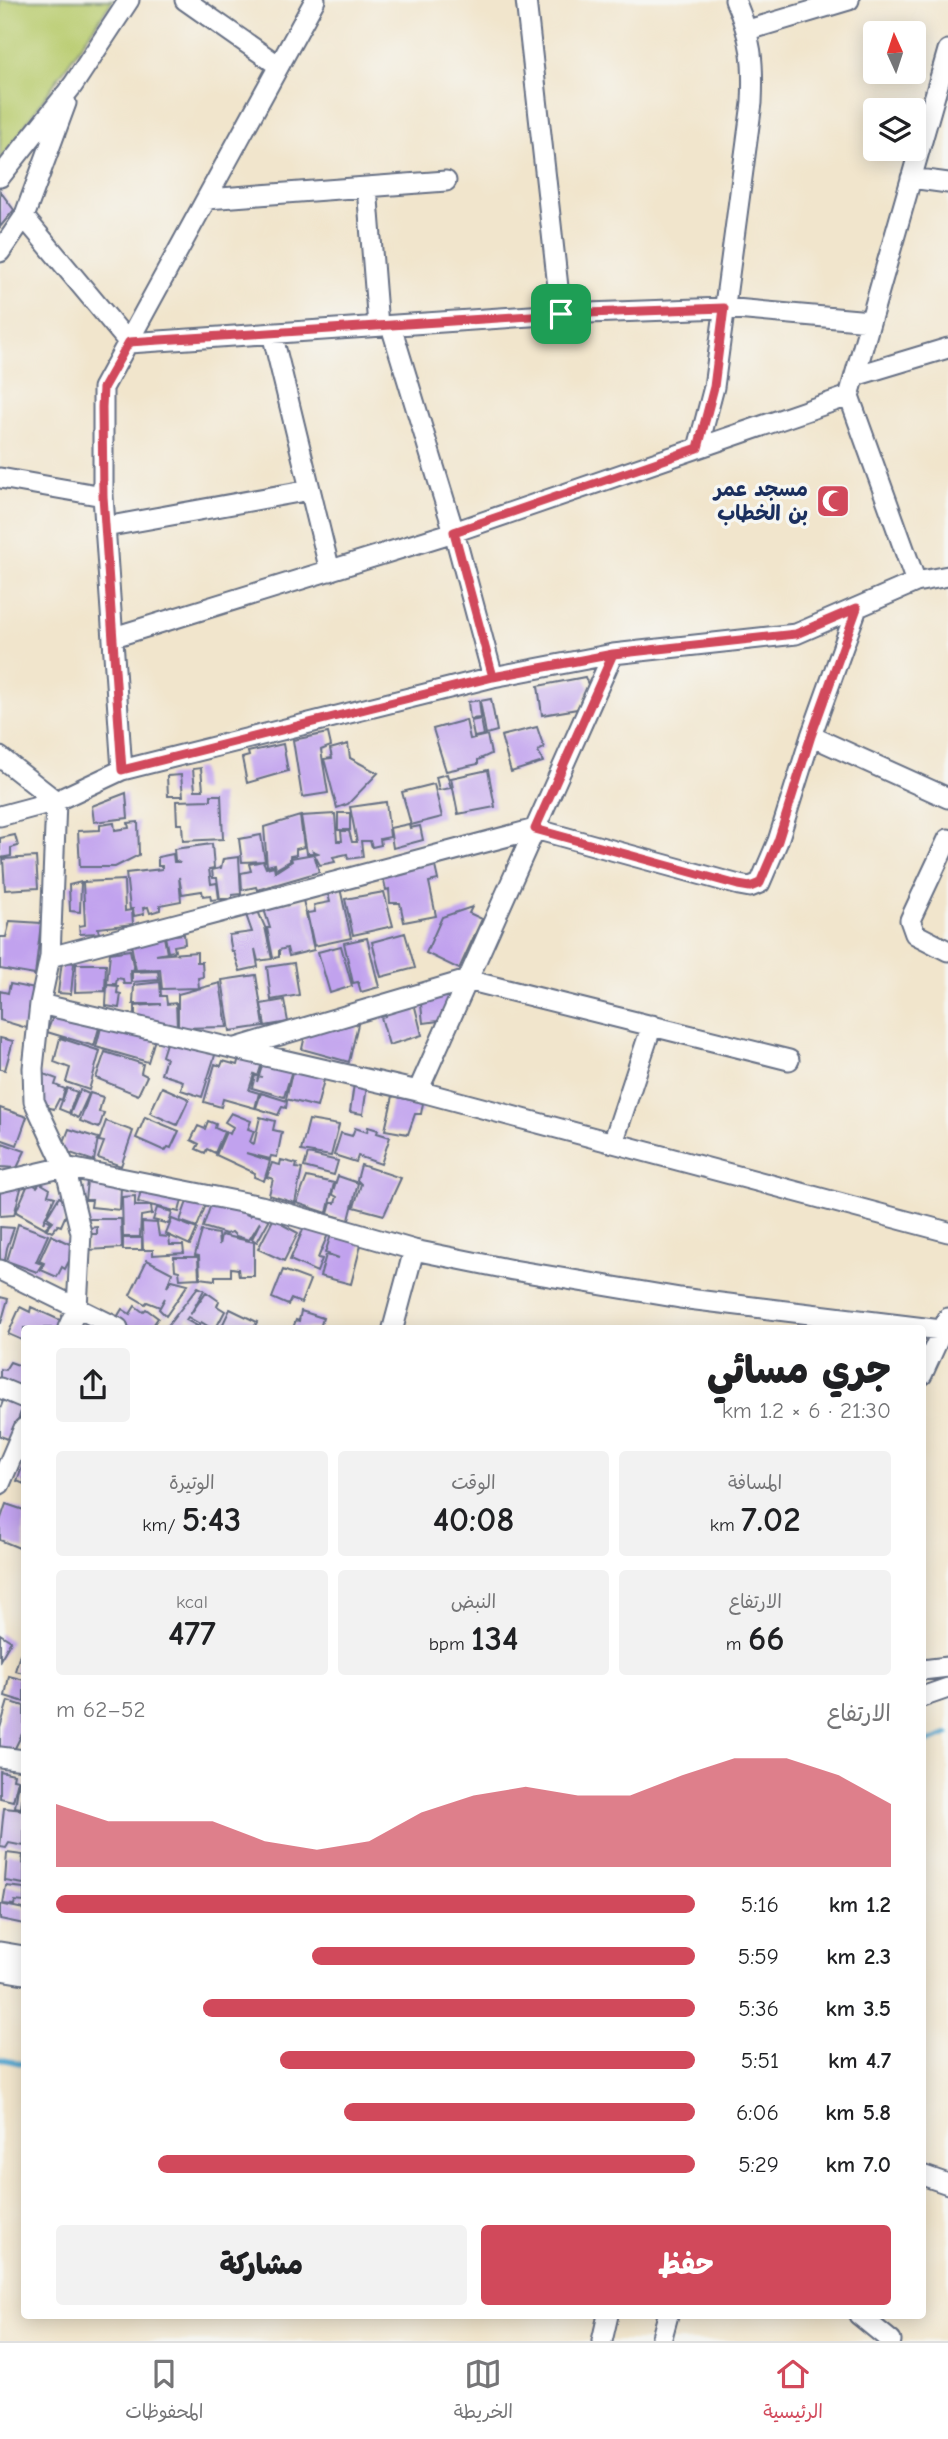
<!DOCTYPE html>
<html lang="ar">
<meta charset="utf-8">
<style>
:root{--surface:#fff;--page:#f2f2f2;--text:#202124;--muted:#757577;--line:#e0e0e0;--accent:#d1495b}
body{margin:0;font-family:"Comic Neue","Playpen Sans Arabic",sans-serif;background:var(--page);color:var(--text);direction:rtl;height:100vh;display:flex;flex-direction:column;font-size:26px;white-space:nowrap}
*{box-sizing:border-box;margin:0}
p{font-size:23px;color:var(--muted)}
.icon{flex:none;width:38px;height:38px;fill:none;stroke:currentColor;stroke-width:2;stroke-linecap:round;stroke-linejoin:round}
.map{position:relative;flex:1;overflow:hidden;direction:ltr}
.drawer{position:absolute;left:21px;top:1325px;width:905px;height:994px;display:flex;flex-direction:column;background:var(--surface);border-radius:7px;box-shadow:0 4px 18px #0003;direction:rtl}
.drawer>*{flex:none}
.needle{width:46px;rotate:357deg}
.fabs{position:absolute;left:863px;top:21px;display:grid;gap:14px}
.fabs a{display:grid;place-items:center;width:63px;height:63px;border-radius:7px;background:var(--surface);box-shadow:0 4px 18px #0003;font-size:35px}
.pin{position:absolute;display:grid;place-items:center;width:60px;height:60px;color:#fff;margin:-30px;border-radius:14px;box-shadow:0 4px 10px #0006}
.round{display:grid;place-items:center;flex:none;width:74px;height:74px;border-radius:7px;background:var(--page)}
.overview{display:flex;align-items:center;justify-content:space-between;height:119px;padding:0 35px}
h1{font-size:38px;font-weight:800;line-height:52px}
.metrics{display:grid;grid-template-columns:repeat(3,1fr);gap:10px;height:119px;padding:7px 35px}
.metrics div{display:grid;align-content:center;border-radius:7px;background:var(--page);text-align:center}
.metrics b{font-size:35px;font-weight:800}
.metrics small{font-size:19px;font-weight:400}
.metrics p{font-size:19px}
.chart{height:196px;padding:14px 35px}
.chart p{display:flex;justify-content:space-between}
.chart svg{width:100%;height:126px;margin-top:7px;fill:var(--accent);opacity:.7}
.cta{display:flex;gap:14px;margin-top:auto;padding:14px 35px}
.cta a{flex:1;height:80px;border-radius:7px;background:var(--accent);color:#fff;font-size:28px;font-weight:800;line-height:80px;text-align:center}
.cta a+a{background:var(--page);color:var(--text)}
ul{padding:0 35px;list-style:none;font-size:23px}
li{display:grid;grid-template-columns:112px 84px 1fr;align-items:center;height:52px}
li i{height:18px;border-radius:9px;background:var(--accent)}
.tab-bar{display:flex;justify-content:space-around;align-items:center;height:98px;border-top:2px solid var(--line);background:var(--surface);font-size:19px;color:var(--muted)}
.tab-bar a{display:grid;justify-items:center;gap:4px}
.tab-bar .current{color:var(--accent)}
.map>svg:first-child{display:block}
.green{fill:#b9cc6f;stroke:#6a7e66;stroke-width:2}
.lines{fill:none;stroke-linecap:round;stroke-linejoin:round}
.stream{stroke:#53a5ce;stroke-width:5}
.building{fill:#c1a2ee}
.minor-casing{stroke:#666f84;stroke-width:23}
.minor{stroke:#fff;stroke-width:19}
.route-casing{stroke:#fff;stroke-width:14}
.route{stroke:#d1495b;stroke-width:9}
.labels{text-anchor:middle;stroke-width:7;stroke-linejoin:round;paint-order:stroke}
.poi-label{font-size:21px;font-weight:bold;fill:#1b2f5e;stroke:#f6f6f2;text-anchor:end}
</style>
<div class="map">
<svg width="948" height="2341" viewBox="0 0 948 2341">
<rect width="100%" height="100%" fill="#f6f6f2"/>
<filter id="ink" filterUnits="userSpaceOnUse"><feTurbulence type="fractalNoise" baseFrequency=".0143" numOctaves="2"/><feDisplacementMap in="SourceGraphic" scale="14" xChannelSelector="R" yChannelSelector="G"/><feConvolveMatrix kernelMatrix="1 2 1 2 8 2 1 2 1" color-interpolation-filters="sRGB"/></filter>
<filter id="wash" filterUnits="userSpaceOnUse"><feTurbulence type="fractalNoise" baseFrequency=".00686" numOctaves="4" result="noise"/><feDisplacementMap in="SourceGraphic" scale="28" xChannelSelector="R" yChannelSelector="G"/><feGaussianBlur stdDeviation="1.57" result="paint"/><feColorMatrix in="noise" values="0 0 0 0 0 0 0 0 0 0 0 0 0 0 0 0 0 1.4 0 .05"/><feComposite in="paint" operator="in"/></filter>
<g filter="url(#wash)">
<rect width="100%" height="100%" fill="#f1e5cc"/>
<path class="green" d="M0,0H113L0,161Z"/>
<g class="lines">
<path class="stream" d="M922,1744L948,1734
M0,2059L24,2064"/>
</g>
<g id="blocks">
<path class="building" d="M0,191L14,210L0,227Z
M585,677L589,687L577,709L542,715L538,686Z
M491,699L497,731L486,734L480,701Z
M479,700L481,718L470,719L468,702Z
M481,719L484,735L474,737L471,721Z
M466,720L470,739L487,735L491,754L478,760V764L446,771L433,729Z
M537,727L544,748L538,751L543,762L511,772L501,736Z
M328,733L331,746L321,750L328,793L302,797L293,740Z
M283,744L288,771L247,783L242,758L249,756L248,752Z
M348,744L350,758L378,773L348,804L337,808L324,759L332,758L330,749Z
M201,768L203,790H195L193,769Z
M488,770L495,807L458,814L451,778Z
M447,774L451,788L439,790L436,777Z
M181,775L183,796H168L167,776Z
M434,784L442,817L411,825L402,792Z
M126,793L128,818L94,822L92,806Z
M211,795H221L223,839L183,841L182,824H177L176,801L211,800Z
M386,802L390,837L380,839L381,845L372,847L370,841H361L363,857L348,859L347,854L333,857L335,862L320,865L314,854L318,853L313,851L314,853H307L301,816L335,814L337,841H342L341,831H349L352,842H357L350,807Z
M338,813H350V830H338Z
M300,816L304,847L296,849V855L290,856V861L276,869L275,864L267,866L264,827Z
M138,822L139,855L115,867H80L78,831L100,830V825L114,823L115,830L129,828L128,823Z
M409,824L410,828L420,826L423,840L393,848L390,828Z
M15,835L18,846L11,848V856L0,858V838Z
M261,835L265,861L242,862L239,839Z
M212,844L214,868L209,869L211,884L217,883L219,899L211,900L210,895L203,896L202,891L182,894L179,877L181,901L160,905V910L150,913L148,907L143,908L144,914L134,916L133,909H130L126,873L162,869V866H158V857L173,854L174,862H178L175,860L174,849Z
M314,854L319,872L257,890L256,887L242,890L241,873L251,871L249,864L263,861L266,868L274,866L275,872L292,861L291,858Z
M36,857L38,888L5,890L3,859Z
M239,857L241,894L232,895V899H220L217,878H213L212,870L221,868L223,859Z
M434,862L438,880L429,882L436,916L404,922L400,903H390L389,889L386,890L382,872Z
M124,880L125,911L132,910L133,924L98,928L99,933L80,934L79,926L85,925L83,882Z
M81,882L80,912L70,911L69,885Z
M340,888L351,938L314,946L307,913L315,912L314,905L330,902L327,890Z
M384,892L393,926L353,935L345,899Z
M303,900L314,950L289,956L287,948L279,950V957L273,958L267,928H270L263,906Z
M472,907L469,913L482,919L459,969L426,953L442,917Z
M257,909L265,927L272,959L258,961L255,949L258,967L240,971L234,952H232L229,935L252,932L245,912Z
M10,921L41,923L35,975L0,969V937H6Z
M405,933L415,968L381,977L372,942Z
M184,934L185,944L174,946L175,951L168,952L165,936Z
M164,937L167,953L156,955L197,952V962H202L203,977L198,978L199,988L162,989L160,969L136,970L131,944Z
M367,938L379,987L361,992L358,982L353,983L344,943Z
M341,946L352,986L330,993L318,952Z
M130,950L134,970H130L131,984H124L123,979L117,978L116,984H107L110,953Z
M62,961L74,963L71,994L58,993Z
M294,963L299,995L271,1000L267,967Z
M76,964H106L105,991L75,992Z
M158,971L159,980L132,982V972Z
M256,975L264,1026L230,1031L222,980Z
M160,982L161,996H166L167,1004L176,1003L177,1027L135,1018V1006L161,1004H133L134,985Z
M220,983L227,1027L178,1028V994Z
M10,984L35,989L30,1029L0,1020V991L8,993Z
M107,985L118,986L117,993L121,994L119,1008L106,1006Z
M455,993L438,1021L423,1023L420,995Z
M284,1000L288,1022L265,1026L261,1004Z
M414,1003L422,1035L389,1045L381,1017L386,1016L385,1011Z
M54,1014L100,1024L94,1046L47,1032Z
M338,1021L358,1024L349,1062L302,1049L306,1031Z
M102,1024L155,1039L148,1062L96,1047Z
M168,1037L216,1052L202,1097L181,1090L183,1081L161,1074L166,1058L162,1056Z
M0,1038L13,1041L5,1070L0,1069Z
M60,1038L100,1051L89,1090L66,1082L70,1068L54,1062Z
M105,1052L143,1064L141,1073L147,1076L138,1095L96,1078Z
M239,1057L262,1063L258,1076L254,1074L249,1090L259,1093L255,1108L223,1099L221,1107L204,1102L215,1064L221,1066L223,1061L237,1065Z
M263,1063L292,1070L284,1097L252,1088L255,1076H258L257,1082L259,1076L262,1077L259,1076Z
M293,1068L325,1076L317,1107L286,1099Z
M41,1073L57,1079L55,1085L65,1089L62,1100L59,1099L54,1109L40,1105Z
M354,1084L367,1086L363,1114L350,1112Z
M162,1087L189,1099L177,1125L150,1113Z
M67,1088L77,1092L69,1113L59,1109Z
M80,1090L89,1094L78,1118L70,1114Z
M90,1093L103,1097L99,1112L104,1113L99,1128L80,1121Z
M261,1093L287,1101L286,1108L282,1107L278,1115L256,1108Z
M393,1096L423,1103L421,1114H415L408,1134L385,1130Z
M0,1108L27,1117L17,1145L0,1139Z
M231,1113L251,1121L248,1129L254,1131L250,1142L254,1144L260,1117L275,1121L273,1130L282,1132L277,1157L271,1156L270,1159L246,1153L270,1161L264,1181L254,1177L255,1173L216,1155L226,1132L230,1134L233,1127L225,1122Z
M145,1117L179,1131L171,1148L168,1147L165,1151L136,1138Z
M309,1120L339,1125L331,1156L301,1151Z
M106,1121L133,1131L121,1166L98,1158L104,1142L99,1141Z
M208,1121L216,1124L215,1128L224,1132L215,1153L207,1149L205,1153L196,1149L199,1144L191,1140L198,1126L205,1129Z
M368,1127L378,1130L377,1133L390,1137L381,1164L358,1156L356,1162L334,1155L341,1133L352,1136L355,1128L367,1132Z
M69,1129L98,1138L94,1161L61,1150Z
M2,1143L25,1151L17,1168L0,1167Z
M308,1154L338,1161L334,1175L304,1167Z
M281,1160L297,1164L296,1168L302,1169L295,1203L269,1195L273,1179L267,1177L272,1163L280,1165Z
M361,1165L401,1178L384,1215L354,1207L361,1184L357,1180Z
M338,1176L358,1183L349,1220L328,1214L331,1203H335L337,1197L332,1194Z
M307,1177L334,1183L327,1213L297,1203Z
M23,1181L14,1215L0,1216V1185Z
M87,1181L105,1182L106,1185L121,1186L120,1210L91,1207L92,1200H85Z
M29,1182L37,1187L40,1183L50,1189L48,1195L55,1197L43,1223L46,1219L51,1222L45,1228L16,1212Z
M142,1186L183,1196L179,1212L138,1202Z
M135,1196V1206H151L152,1214L141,1216L140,1237H123L122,1197Z
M189,1196L207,1202L197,1227L180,1221Z
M59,1197L71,1203L61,1226L58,1225L52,1232L46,1229L53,1221L47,1217Z
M213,1199L250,1216L256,1207L273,1213L257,1242L252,1239L260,1222L249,1240L236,1236L232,1232L226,1234L203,1227Z
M157,1208L172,1212L169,1224L153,1220Z
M276,1214L285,1219L283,1225L298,1233L284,1261L258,1249Z
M86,1219H121L122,1248L88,1250L87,1234H97V1227L86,1228Z
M172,1219L197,1229L190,1245L166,1234Z
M142,1222L157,1223L159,1236L169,1237L170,1245H183L184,1253L153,1255V1250H143Z
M18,1224L48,1235L36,1262L42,1264L37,1272L7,1261Z
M305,1225L329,1232L318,1258L322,1259L317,1272L290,1260Z
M0,1227L14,1228L7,1248L5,1260H0Z
M202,1231L218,1234L219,1245L221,1235L254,1242V1276H239L238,1269L231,1268V1276H215V1280L200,1278L199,1256L195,1255Z
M332,1232L362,1241L351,1284L320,1276L326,1255L339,1258L325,1253Z
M51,1235L76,1247L65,1269L62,1267L57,1277L41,1270L44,1263L39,1261Z
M123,1238H142V1250H123Z
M174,1257H198L199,1278L180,1279L179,1271L175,1270Z
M147,1260L172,1273L167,1287L172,1280L188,1284L166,1316L159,1309L165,1298L160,1307L147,1302L145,1304L130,1295Z
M283,1270L310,1280L301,1303L291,1299L288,1305L272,1298Z
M198,1287L204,1290L190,1315L206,1292L219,1301L217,1306L225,1311L216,1328H211L201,1322L200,1324L188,1317L186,1320L201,1328H166Z
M0,1297L8,1299L1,1323H0Z
M135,1306L143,1312L146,1309L158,1318L151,1328H130L116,1319L122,1309L130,1314Z
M20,1307L30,1312L31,1307L62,1321L59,1328H24V1341L8,1334Z
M230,1309L257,1322L254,1328H221Z
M301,1311L323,1318L320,1328H293L296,1320L299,1321Z
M10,1362L24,1367V1394L0,1384V1369L5,1370Z
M5,1396L24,1403L11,1440L0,1436V1409Z
M24,1462V1484L17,1481Z
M6,1504L24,1510V1550L0,1540V1521Z
M0,1634L11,1641L0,1660Z
M20,1654L24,1655V1673L15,1671Z
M9,1676L24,1680V1702L5,1696Z
M8,1701L24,1706V1735L22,1734L13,1752L0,1748V1728Z
M0,1771L14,1774L13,1779L18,1780L13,1801L0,1798Z
M19,1781L24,1782L21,1808L15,1807Z
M4,1808L24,1810V1846L9,1843L6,1848L0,1847Z
M7,1853L23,1855L22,1863L24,1864V1884L5,1881Z
M6,1886L24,1888V1902L15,1901L14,1905L3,1904Z
M0,1904L24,1909V1924L0,1919Z"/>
</g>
</g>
<g filter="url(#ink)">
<use href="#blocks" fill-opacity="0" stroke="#666f84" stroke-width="2"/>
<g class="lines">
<g class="minor-casing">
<path id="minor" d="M185,0L279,66
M526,0L561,314
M748,30L849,0
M0,177L73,85L129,0
M911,178L948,183
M367,187L378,326
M207,199L446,181
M24,217L129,343L561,314L724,308L870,321
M0,252L24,217L66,103
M391,326L454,532L493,677
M272,333L330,571
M855,376L948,348
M698,448L714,387L752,103C754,61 752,40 735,0
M0,478L103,496
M105,527L310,490
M916,582L849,396L948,50
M114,637L454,532L849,396
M811,736L948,798
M0,757L56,801L50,957L40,1004L33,1068L34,1101L65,1167L81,1233L77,1308L68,1328
M122,770L103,496V388L315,0
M0,816L56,801L122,770L493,677L613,654L796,634L916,582L948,576
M948,839L910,920L915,934L948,951
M50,957L535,829L739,885L750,887L760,883L778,841L811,736L857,608
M40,1004L418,1091L948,1232
M236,1048L467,980L789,1060
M418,1091L613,654
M613,1143L652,1025
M0,1182L65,1167L261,1206L414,1250L513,1270L680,1298L941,1330
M0,1270L118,1328
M393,1328L414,1250
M922,1375L948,1318
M0,1388L24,1398
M0,1484L24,1428
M922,1670L948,1667
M922,1697L948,1688
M0,1757L24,1760
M0,1952L24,1956
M0,1970L24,1974
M922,2175L948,2184
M859,2315L891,2341
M602,2341L608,2315
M661,2341L668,2315"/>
</g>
<use href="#minor" class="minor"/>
</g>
</g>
<g class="lines" filter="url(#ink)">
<g class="route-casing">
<path id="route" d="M561,314L129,342L103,388L102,407L103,496L122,770L493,677L613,654L535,829L738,885L750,887L760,883L778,841L811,736L857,608L796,634L613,654L493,677L454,532L698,448L714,387L724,308L561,314"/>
</g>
<use href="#route" class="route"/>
</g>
<defs>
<g id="mosque-square" transform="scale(1.75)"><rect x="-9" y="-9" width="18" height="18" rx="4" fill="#d1495b" stroke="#f6f6f2"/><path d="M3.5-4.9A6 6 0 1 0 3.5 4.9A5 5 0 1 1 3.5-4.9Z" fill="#fff"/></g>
</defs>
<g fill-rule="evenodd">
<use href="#mosque-square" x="833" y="501"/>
</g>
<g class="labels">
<g class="poi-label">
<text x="808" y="496">مسجد عمر<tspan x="808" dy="24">بن الخطاب</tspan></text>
</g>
</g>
</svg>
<div class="fabs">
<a><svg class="needle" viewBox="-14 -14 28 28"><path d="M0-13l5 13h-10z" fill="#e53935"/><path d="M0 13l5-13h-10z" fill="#757577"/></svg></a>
<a><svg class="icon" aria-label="layers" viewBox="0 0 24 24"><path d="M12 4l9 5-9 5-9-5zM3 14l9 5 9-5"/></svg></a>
</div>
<div class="pin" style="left:561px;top:314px;background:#1e9e55"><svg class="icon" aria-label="arrive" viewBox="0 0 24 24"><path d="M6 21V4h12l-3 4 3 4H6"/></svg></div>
<section class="drawer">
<div class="overview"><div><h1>جري مسائي</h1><p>21:30 · 6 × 1.2 km</p></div><a class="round"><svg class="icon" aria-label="share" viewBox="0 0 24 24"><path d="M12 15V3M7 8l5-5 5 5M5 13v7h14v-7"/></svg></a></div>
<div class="metrics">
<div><p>المسافة</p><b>7.02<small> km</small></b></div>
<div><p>الوقت</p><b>40:08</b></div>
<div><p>الوتيرة</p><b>5:43<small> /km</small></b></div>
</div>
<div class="metrics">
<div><p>الارتفاع</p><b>66<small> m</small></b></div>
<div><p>النبض</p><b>134<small> bpm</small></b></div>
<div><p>kcal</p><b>477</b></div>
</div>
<div class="chart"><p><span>الارتفاع</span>52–62 m</p>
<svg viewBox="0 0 160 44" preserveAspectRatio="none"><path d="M0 44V22L10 28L20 28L30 28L40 35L50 38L60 35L70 25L80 19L90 16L100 19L110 19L120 12L130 6L140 6L150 12L160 22V44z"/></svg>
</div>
<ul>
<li><b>1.2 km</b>5:16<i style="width:100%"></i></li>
<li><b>2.3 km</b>5:59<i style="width:60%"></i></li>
<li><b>3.5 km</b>5:36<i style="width:77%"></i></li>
<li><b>4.7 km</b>5:51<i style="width:65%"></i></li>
<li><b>5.8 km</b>6:06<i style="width:55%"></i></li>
<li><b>7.0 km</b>5:29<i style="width:84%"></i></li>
</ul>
<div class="cta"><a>حفظ</a><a>مشاركة</a></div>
</section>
</div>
<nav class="tab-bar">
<a class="current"><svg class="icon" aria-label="home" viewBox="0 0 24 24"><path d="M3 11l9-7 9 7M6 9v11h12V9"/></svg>الرئيسية</a>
<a><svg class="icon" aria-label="map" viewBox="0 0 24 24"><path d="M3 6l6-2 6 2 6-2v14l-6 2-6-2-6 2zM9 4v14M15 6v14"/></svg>الخريطة</a>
<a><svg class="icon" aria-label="saved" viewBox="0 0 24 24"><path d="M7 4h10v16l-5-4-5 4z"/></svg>المحفوظات</a>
</nav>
